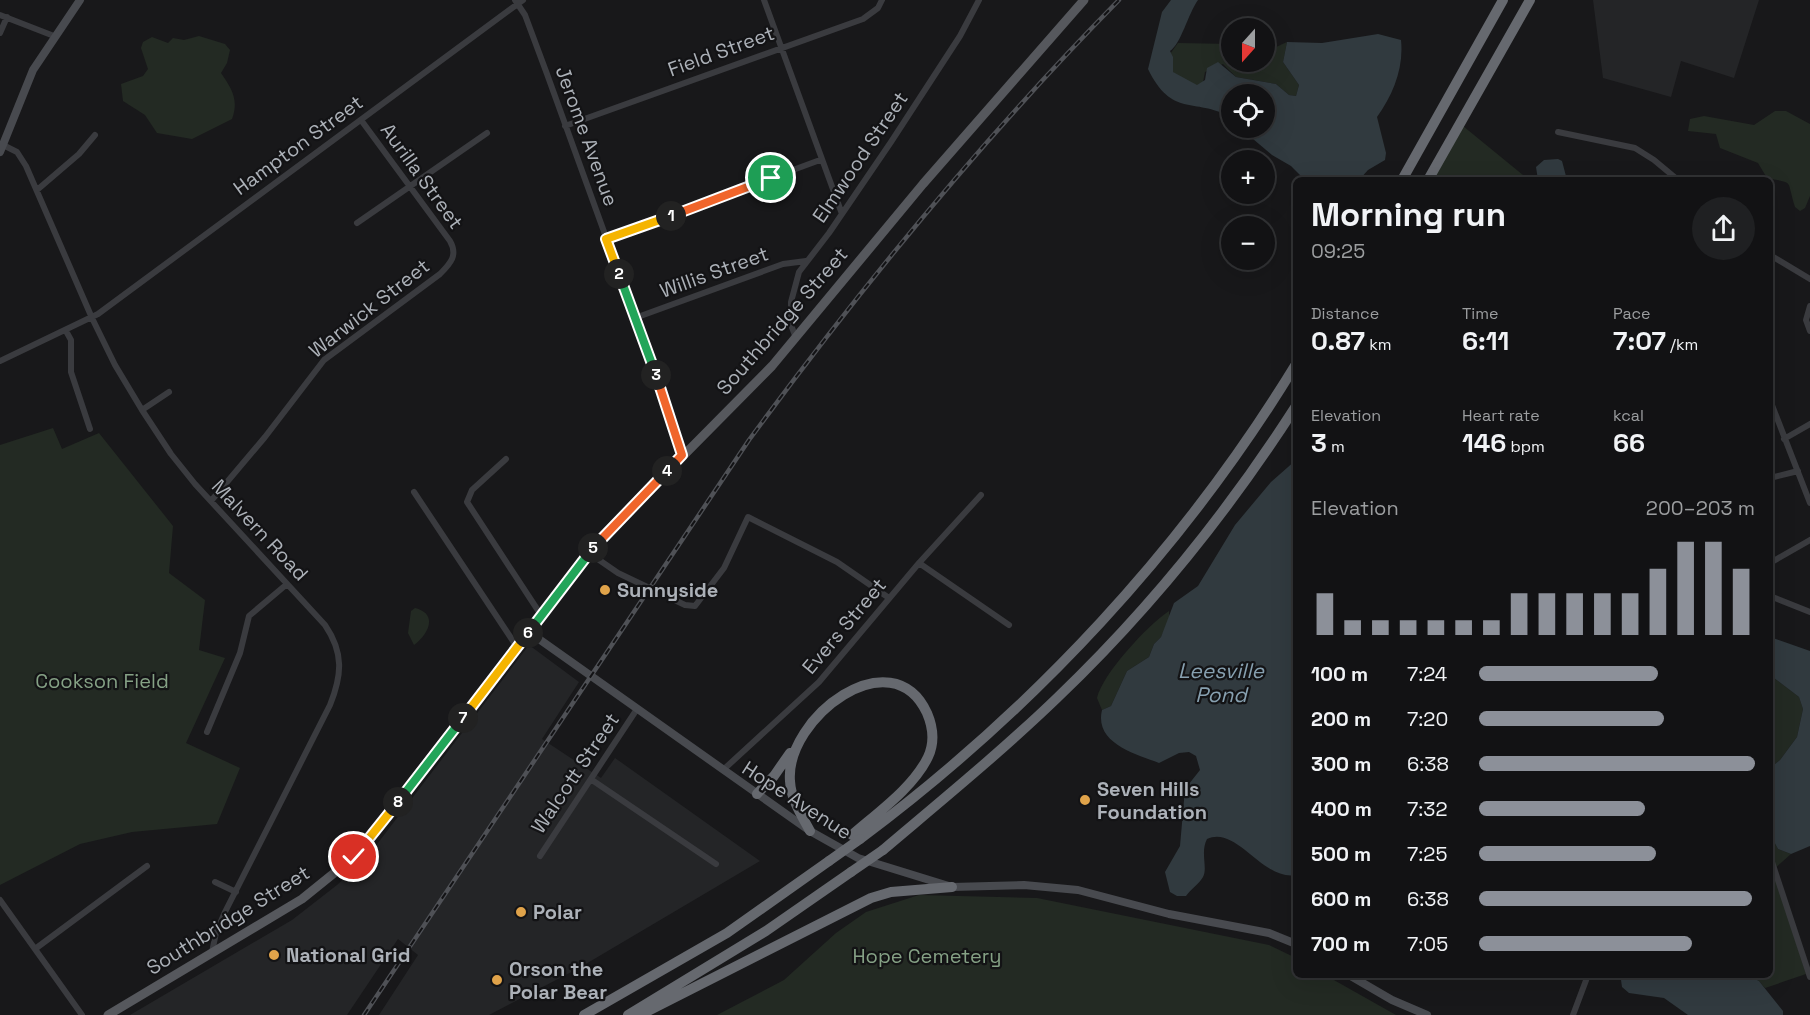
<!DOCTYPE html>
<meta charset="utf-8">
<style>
:root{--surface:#121214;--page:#1f2022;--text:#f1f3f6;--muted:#9c9ea0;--line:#313234;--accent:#8c9099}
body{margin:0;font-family:"Space Grotesk",sans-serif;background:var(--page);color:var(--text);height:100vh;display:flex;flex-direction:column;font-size:22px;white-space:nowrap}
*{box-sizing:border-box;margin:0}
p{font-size:20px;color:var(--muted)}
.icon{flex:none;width:33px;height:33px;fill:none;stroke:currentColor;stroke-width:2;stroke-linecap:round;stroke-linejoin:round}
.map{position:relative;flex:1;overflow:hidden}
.sheet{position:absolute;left:1293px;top:177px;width:480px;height:801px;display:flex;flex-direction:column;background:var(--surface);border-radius:9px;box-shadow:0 6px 24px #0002,0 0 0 2px var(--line)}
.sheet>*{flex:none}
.needle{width:39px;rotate:201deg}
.controls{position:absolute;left:1221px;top:18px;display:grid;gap:12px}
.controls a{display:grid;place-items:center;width:54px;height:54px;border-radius:50%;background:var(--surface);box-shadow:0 6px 24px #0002,0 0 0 2px var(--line);font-size:30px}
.pin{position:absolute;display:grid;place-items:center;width:51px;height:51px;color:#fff;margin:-26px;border:3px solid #fff;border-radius:50%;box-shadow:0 2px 6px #0007}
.km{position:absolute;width:30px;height:30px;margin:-15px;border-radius:50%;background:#222;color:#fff;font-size:16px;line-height:30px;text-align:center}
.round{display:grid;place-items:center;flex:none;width:63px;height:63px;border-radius:32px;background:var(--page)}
.headline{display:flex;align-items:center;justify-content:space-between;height:102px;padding:0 18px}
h1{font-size:33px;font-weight:600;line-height:45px}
.figures{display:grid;grid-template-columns:repeat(3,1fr);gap:9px;height:102px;padding:6px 18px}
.figures div{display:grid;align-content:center}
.figures b{font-size:26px;font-weight:600}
.figures small{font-size:16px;font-weight:400}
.figures p{font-size:16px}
.chart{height:168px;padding:12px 18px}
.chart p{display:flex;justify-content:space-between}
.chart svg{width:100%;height:108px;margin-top:6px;stroke:var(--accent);stroke-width:6}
ul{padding:0 18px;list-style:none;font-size:20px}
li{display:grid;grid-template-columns:96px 72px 1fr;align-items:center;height:45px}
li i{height:15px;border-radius:8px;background:var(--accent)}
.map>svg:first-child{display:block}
.built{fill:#242527}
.green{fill:#232a23}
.water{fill:#313a3f}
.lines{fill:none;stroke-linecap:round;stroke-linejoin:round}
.street{stroke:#3a3b3f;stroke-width:6}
.secondary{stroke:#484a4f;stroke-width:8}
.primary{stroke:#56585d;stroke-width:9}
.highway{stroke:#66696f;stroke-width:10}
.rail-casing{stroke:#4f5156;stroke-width:4.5}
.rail{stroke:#131315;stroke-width:2;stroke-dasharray:7;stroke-linecap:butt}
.highway-bridge{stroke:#66696f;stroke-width:10}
.split-1-casing{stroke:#fff;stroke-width:12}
.split-2-casing{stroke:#fff;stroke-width:12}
.split-3-casing{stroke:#fff;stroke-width:12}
.split-4-casing{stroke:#fff;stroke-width:12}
.split-5-casing{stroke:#fff;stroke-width:12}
.split-6-casing{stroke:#fff;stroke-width:12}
.split-7-casing{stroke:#fff;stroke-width:12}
.split-8-casing{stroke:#fff;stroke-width:12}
.split-9-casing{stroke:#fff;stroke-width:12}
.split-1{stroke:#f0652b;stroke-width:8}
.split-2{stroke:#f5b400;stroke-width:8}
.split-3{stroke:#22a559;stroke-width:8}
.split-4{stroke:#f0652b;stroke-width:8}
.split-5{stroke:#f0652b;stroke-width:8}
.split-6{stroke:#22a559;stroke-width:8}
.split-7{stroke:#f5b400;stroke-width:8}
.split-8{stroke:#22a559;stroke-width:8}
.split-9{stroke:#f5b400;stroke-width:8}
.poi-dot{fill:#e0a34a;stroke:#131315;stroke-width:2}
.labels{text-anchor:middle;stroke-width:4.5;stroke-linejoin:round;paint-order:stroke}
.street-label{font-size:20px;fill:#acb1b8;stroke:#131315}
.poi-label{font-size:20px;font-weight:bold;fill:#acb1b8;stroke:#131315;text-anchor:start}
.park-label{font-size:20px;fill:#85a185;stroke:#131315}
.water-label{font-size:21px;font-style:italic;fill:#87a0b0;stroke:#131315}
</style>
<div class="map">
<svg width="1810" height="1015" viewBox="0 0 1810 1015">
<rect width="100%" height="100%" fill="#18181a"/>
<path class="built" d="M1593,0H1759L1734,78L1681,61L1671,97L1603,78Z
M529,645L579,682L542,739L601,778L615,758L760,861L579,968L489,1015H379L418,955L398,939L347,1015H130L292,920L337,885L368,856Z"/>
<path class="green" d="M199,36L225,44L230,50L227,63L221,73C232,89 239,100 232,119L192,139L157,133L145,115L123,101L121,84L143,76L148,69L141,48L143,42L152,37L168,43L173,38L184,40Z
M1287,42L1283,62L1299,85L1296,96L1289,95L1276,84L1236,77L1223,64L1205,72L1202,87L1180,82L1165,61L1178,43L1231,44L1232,62H1264L1265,47H1276Z
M1775,111H1786L1810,124V196L1805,208L1800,211L1795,207C1786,178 1795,184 1767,178L1758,163L1720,148L1716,134L1688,131L1690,119L1704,116L1754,125Z
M1463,126L1529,180H1433Z
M53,428L62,449L99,433L173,526L169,573L205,600L199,650L225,658L186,743L240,768L217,824L132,832L80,844L0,885V445Z
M415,608C439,614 428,635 414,645L408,633L411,611Z
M1169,611V620L1161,637L1154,644L1149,657L1127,671L1111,706L1102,710L1097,698C1103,673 1148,625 1169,611Z
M1770,675L1799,697L1803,709L1797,737L1780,760L1770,768Z
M1770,834L1778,849L1791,854L1773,870L1806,974L1765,988L1759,981L1747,975H1770Z
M919,895L1037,898L1269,945L1296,958V975H1325L1396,1015H717L784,980L836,933L866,912Z"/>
<path class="water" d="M1171,0H1198C1188,14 1181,44 1170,51L1173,57V72L1197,85L1205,80L1207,68L1218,62L1236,77L1276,84L1289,95L1296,96L1299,85L1283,62L1287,42L1322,43L1378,34L1401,40C1404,68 1393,95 1377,117L1386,153L1385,160L1368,170L1359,180H1305L1291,166L1272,155L1240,128H1264V94H1232L1231,117C1193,97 1172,118 1148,69L1162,12Z
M1558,159L1562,161L1567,180H1538L1536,167L1544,160Z
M1296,460V503L1292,510L1296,519V875C1262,881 1237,825 1207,839C1200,852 1208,868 1203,877C1199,884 1191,889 1186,896H1177L1170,892L1165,872L1180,846L1185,789L1200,770L1196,756L1189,752L1179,753L1159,763C1135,754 1094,743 1102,710L1111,706L1127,671L1149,657L1154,644L1161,637L1174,603L1198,586L1235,525L1271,482Z
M1770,637L1810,651V846L1791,854L1778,849L1770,834V768L1780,760L1797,737L1803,709L1799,697L1770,675Z
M1626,975H1747L1759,981L1783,1011V1015H1688L1664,998L1629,993L1622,987L1621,980Z"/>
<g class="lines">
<path class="street" d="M515,0L525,15L547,74L671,417L682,455
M764,0L842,214
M0,15L54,36
M0,33L7,17
M565,126L863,19L878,8L882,0
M1558,132L1635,148L1654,160L1678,180
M3,145L17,152L26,166L92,318L115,365L142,410L171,454L195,484L325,625C344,653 342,675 330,705L225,912L216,933L212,952
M37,190L79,154L95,135
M357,223L487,133
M606,239L820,160
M1770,255L1810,279
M1810,306L1806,320L1810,331
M635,318L783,264L806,261
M66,331L71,340V372L90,429
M796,338L791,325V302L799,272L829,233L891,142L960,36L979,0
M0,361L98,314L523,0
M1770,400L1810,503
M142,410L169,392
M1784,439L1810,424
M506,459L472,490L467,502L541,615
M1770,478L1798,471
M414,492L517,647
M211,501L265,437L324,360L440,274C451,263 458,255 450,241L361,120
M589,553L618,573L685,605L695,606L724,568L748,517L837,562L889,598
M919,563L1009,625
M1770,563L1810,540
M1770,596L1810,612
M207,732L240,653L249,616L287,584
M723,770L819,682L919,563L981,495
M592,780L716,864
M540,856L637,709
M1770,856L1810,977
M215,882L236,892
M0,900L82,1015
M35,949L147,866
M1573,1015L1588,975"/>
<path class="secondary" d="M0,152L33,70L80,0
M529,632L810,831L858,858L952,887L1024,885L1078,890L1169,914L1269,933L1296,944
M1349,975L1392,1000L1427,1015"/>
<path class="primary" d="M108,1015L302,899L354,857L596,544L772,366L923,184L1084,0"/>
<path class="highway" d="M1402,180L1503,0
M1428,180L1530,0
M757,794L774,776L790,753
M810,831C802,816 791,800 790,781C785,718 892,637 927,713C933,727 935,742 928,757C913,788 877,813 852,835
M860,839C1033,710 1184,548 1296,364
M883,850C942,800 1002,751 1057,698C1148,611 1228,512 1296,406
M584,1015L727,933L829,861
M628,1015L766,931L851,872
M640,1015L871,898L891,892L952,887"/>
<g class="rail-casing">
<path id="rail" d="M364,1015L749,440C862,286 984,137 1119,0"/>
</g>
<use href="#rail" class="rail"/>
<path class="highway-bridge" d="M829,861L860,839
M851,872L883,850"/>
</g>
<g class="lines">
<g class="split-1-casing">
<path id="split-1" d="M671,216L771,178"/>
</g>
<g class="split-2-casing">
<path id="split-2" d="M619,274L606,239L671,216"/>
</g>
<g class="split-3-casing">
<path id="split-3" d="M619,274L656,375"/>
</g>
<g class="split-4-casing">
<path id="split-4" d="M656,375L682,455L667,471"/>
</g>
<g class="split-5-casing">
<path id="split-5" d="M593,548L667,471"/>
</g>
<g class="split-6-casing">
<path id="split-6" d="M528,633L593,548"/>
</g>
<g class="split-7-casing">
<path id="split-7" d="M463,718L528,633"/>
</g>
<g class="split-8-casing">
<path id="split-8" d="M398,802L463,718"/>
</g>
<g class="split-9-casing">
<path id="split-9" d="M354,857L398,802"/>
</g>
<use href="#split-1" class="split-1"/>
<use href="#split-2" class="split-2"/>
<use href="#split-3" class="split-3"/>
<use href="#split-4" class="split-4"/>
<use href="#split-5" class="split-5"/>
<use href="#split-6" class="split-6"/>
<use href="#split-7" class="split-7"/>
<use href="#split-8" class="split-8"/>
<use href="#split-9" class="split-9"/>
</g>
<g class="poi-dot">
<circle cx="605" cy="590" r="6"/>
<circle cx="1085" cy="800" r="6"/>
<circle cx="521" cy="912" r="6"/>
<circle cx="274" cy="955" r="6"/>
<circle cx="497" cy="980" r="6"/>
</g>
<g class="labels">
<g class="street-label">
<text transform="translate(721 51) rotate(-20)" y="7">Field Street</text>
<text transform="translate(587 136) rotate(70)" y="7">Jerome Avenue</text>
<text transform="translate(298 145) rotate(-36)" y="7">Hampton Street</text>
<text transform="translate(860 157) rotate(-56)" y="7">Elmwood Street</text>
<text transform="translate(422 176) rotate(54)" y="7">Aurilla Street</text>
<text transform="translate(714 272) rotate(-20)" y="7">Willis Street</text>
<text transform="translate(369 308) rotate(-38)" y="7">Warwick Street</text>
<text transform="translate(782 321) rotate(-49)" y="7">Southbridge Street</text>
<text transform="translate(260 530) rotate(47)" y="7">Malvern Road</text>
<text transform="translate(844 626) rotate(-50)" y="7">Evers Street</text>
<text transform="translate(575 773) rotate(-56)" y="7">Walcott Street</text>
<text transform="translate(797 800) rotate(33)" y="7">Hope Avenue</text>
<text transform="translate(228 920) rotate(-32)" y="7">Southbridge Street</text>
</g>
<g class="poi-label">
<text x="617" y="597">Sunnyside</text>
<text x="1097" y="796">Seven Hills<tspan x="1097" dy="23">Foundation</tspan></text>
<text x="533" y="919">Polar</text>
<text x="286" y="962">National Grid</text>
<text x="509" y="976">Orson the<tspan x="509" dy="23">Polar Bear</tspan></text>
</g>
<g class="park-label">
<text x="102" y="688">Cookson Field</text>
<text x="927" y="963">Hope Cemetery</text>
</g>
<g class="water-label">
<text x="1221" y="678">Leesville<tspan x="1221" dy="24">Pond</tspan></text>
</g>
</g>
</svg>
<div class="controls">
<a><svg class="needle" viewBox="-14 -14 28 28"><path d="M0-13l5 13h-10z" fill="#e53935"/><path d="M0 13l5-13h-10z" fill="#9c9ea0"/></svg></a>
<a><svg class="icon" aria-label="locate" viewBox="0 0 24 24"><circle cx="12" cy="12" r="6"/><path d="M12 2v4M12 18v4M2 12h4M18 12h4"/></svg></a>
<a>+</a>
<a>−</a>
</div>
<div class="pin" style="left:771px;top:178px;background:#1e9e55"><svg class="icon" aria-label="arrive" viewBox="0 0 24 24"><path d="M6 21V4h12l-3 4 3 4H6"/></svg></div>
<div class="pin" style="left:354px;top:857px;background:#d93025"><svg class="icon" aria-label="check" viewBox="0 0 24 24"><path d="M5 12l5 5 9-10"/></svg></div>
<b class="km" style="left:671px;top:216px">1</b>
<b class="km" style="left:619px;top:274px">2</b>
<b class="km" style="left:656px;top:375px">3</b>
<b class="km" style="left:667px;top:471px">4</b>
<b class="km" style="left:593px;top:548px">5</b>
<b class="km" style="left:528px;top:633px">6</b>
<b class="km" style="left:463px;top:718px">7</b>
<b class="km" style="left:398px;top:802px">8</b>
<section class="sheet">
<div class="headline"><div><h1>Morning run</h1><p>09:25</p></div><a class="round"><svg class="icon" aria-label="share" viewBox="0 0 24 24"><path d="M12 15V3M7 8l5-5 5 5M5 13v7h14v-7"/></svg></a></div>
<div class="figures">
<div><p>Distance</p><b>0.87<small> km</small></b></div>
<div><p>Time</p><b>6:11</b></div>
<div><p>Pace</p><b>7:07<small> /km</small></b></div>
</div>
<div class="figures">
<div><p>Elevation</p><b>3<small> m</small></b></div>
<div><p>Heart rate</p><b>146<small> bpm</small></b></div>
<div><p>kcal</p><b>66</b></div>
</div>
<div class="chart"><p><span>Elevation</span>200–203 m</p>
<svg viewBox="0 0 160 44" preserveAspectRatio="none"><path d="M5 44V27M15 44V38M25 44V38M35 44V38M45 44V38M55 44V38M65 44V38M75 44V27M85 44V27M95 44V27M105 44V27M115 44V27M125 44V17M135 44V6M145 44V6M155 44V17"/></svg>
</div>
<ul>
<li><b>100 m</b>7:24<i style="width:65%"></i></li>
<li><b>200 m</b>7:20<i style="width:67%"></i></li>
<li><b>300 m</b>6:38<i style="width:100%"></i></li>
<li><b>400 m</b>7:32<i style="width:60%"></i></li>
<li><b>500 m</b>7:25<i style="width:64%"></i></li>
<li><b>600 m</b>6:38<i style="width:99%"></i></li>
<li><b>700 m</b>7:05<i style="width:77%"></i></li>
</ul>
</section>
</div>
